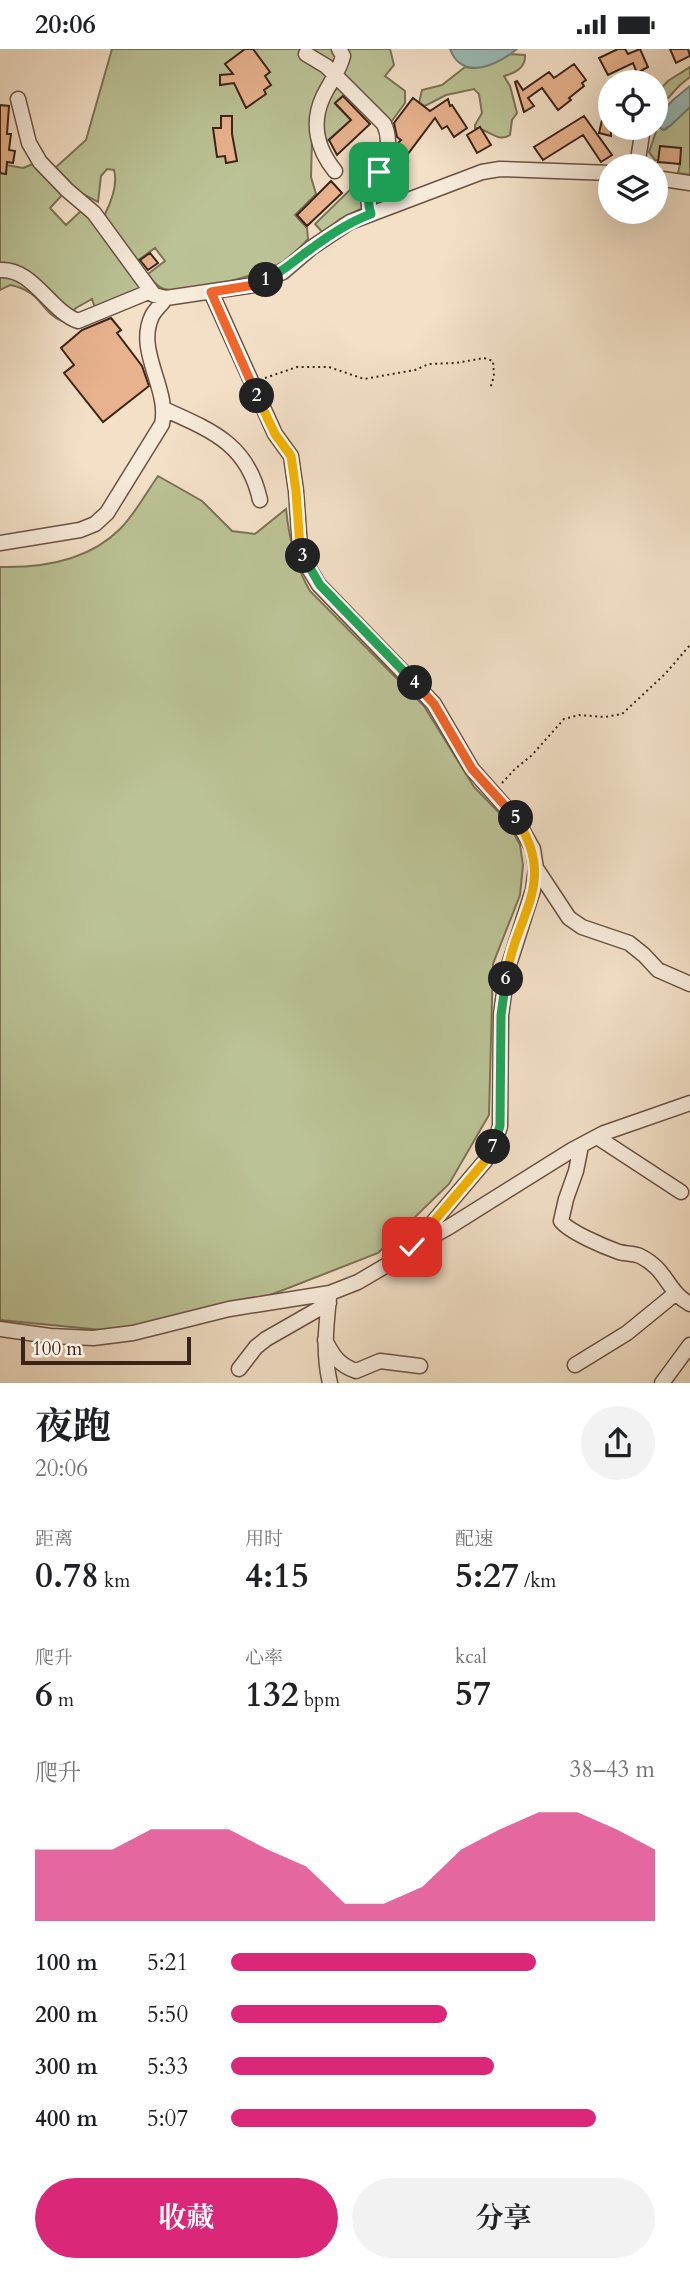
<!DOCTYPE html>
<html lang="zh">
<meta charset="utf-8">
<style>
:root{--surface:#fff;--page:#f2f2f2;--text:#202124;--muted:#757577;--accent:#db2777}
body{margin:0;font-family:Cardo,"Noto Serif SC",serif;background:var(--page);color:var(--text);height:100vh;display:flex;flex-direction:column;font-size:26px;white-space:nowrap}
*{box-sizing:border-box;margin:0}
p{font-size:23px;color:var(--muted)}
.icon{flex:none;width:38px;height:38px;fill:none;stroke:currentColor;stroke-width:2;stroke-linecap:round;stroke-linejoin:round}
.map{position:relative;height:1334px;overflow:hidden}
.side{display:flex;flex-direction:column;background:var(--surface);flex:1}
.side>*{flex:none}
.fabs{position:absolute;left:598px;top:21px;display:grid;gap:14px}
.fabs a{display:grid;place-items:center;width:70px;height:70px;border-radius:50%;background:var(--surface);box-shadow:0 7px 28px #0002;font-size:35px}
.scale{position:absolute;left:21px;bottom:18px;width:170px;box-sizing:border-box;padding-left:7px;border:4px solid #3c2318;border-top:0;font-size:19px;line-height:24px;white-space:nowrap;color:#3c2318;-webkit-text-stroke:5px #f7ebdb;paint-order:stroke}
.pin{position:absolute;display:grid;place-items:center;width:60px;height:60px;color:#fff;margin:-30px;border-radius:14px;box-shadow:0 4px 10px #0006}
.km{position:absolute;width:35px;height:35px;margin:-18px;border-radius:50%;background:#222;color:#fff;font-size:19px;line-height:35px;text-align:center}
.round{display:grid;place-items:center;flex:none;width:74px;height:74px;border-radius:37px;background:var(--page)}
.head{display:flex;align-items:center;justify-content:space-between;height:119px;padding:0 35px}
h1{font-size:38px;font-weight:700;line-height:52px}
.metrics{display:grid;grid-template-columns:repeat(3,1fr);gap:10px;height:119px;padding:7px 35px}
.metrics div{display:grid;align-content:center}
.metrics b{font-size:35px;font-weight:700}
.metrics small{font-size:19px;font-weight:400}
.metrics p{font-size:19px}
.chart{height:196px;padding:14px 35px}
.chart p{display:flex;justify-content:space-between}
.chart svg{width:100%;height:126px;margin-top:7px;fill:var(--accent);opacity:.7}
.action{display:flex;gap:14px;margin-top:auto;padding:14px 35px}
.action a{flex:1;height:80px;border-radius:42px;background:var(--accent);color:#fff;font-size:28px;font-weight:700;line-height:80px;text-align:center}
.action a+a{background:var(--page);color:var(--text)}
ul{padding:0 35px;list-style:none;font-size:23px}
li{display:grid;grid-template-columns:112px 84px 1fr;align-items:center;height:52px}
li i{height:18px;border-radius:9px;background:var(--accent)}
.status{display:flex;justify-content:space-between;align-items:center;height:49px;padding:0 35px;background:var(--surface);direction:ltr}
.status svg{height:19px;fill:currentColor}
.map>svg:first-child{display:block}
.green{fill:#bbc295;stroke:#7c7256;stroke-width:2}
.water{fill:#9bbdb9;stroke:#757f79;stroke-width:2}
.building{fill:#e7b28d;stroke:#3c2318;stroke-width:2}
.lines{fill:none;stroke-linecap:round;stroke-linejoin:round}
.minor-casing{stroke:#6a5244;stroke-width:17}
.path{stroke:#3c2318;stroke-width:2;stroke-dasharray:2 3.5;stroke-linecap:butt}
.minor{stroke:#f7ebdb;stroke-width:14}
.split-1-casing{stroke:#fff;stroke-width:14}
.split-2-casing{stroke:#fff;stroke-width:14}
.split-3-casing{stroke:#fff;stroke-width:14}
.split-4-casing{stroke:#fff;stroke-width:14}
.split-5-casing{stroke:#fff;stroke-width:14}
.split-6-casing{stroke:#fff;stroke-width:14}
.split-7-casing{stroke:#fff;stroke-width:14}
.split-8-casing{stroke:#fff;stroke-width:14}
.split-1{stroke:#22a559;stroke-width:9}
.split-2{stroke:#f0652b;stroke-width:9}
.split-3{stroke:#f5b400;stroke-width:9}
.split-4{stroke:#22a559;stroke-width:9}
.split-5{stroke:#f0652b;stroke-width:9}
.split-6{stroke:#f5b400;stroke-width:9}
.split-7{stroke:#22a559;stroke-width:9}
.split-8{stroke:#f5b400;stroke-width:9}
</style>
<div class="status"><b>20:06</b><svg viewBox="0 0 49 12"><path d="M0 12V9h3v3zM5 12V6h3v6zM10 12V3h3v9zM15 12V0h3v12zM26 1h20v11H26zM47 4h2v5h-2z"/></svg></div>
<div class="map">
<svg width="690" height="1334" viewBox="0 0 690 1334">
<rect width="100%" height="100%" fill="#f3e0c7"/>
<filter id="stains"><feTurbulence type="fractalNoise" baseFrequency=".00286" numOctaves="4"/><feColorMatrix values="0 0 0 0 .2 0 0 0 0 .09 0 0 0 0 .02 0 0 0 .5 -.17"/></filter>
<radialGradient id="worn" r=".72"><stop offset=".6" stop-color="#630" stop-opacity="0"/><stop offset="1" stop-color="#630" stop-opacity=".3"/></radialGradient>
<path class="green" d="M112,0H390L394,16L385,27L405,42V54L389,76L357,38L342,26L330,27L322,34L313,53L311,128L316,145L295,166L307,179L308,190C301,198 293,207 284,212C262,225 188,247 164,240C157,238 152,231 148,225L165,212L155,199L137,212L107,170L105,165C111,153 118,135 114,121L107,120L101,127L98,153L79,143L55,119L86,91Z
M509,5L525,6C526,19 515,24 504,27L510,37L517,64L512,71L510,86C497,94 489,80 475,79V76L482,64L479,45L474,40L446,46L425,57L419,54L422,41L442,36L465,18C482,22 495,14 509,5Z
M690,18V28L680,36L656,62V44L668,32Z
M338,38L347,43L335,55L351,71L325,94C323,73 321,53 338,38Z
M690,58V126L678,124L680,115L655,111L649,103L658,77L663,81L666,80Z
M0,115L23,119L33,115L64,144L50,159L66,176L84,159L145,238L96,262L92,250L76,259L62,272C40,263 42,242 10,236L0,241Z
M378,117L361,160L340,170L323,184L315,175L360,131Z
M158,427L202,452L232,482L255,485L286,460C289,489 295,517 310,542L424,657L474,738L508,773L520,796L523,816L520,846L493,915L489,1066L449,1135L378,1204L273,1245L112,1282L0,1271V518C43,519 89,511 120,480C135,465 146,444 158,427Z"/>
<path class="water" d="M450,0H517C496,17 462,32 450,0Z
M690,37V58L671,76L663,81L658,77V67L673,51Z"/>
<path class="building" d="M245,0H253L270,23L265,27L271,36L264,41L266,45L246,59L234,34L220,36V26L233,25L225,15Z
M618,0H625L628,5L640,0L648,18L637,24L633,14L608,26L599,9Z
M670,0H688L690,7L676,14Z
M574,15L586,31L582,34L584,37L569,49L571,51L558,61L542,39L528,49L534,57L524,63L515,33L517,32L523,41L549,23L554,29Z
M343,47L370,75L337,106L329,91L351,71L335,54Z
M413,49L430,62L448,50L450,57L452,56L467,79L454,88L447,77L442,80L435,69L405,109L408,112L402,118L394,112L400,105L397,103V95L401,91L397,88L394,74Z
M607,50H611V87L599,84Z
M0,56L9,57L7,85H11L9,101L15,102L13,114L7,113L6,125L0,124Z
M221,67H232V85L237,112L226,114L225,107L217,108L213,79H221Z
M584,67L612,106L601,113L583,86L543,111L534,98Z
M480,78L491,96L477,104L467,86Z
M660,97L681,99L680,115L658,113Z
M392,118L404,128L394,141L384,133Z
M331,132L342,144L307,177L297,166Z
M150,204L158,214L148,221L140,211Z
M111,269L121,281L117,284L142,317L149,337L103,373L64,324L74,316L61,299L82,281Z"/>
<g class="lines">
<g class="minor-casing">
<path id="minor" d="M306,5L326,17L384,75C401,112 358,132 371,165
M18,50L29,94L40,113L67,141L94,164L154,246L166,249L254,236L283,223L311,199L350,173L482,123L500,120L611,124
M637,117L643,79
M335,122C317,100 311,74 323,48C330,33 339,23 343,7L339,0
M656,129L690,134
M0,221C33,219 50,262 78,272L151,242
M166,361C213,382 248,396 260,451
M0,494L80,481L95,475L107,464L162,375C170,340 135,302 152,267C155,261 162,255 166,249
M536,819L569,869L582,878L629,894L644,906L658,921L690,935
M597,1088L681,1143
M581,1097L576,1122L566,1150L561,1172C569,1183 605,1198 619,1203C626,1205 633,1204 640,1207C668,1221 667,1243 690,1255
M420,1194L449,1178L572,1101L604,1084L690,1054
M329,1249C326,1278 323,1305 330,1334
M0,1280L50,1287L93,1289L133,1284L229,1260L330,1244L358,1233L392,1213L412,1198L485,1112L495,1094L500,1077L501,966L507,922L533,841L536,819L533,800L516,770L472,720L434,655L319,536L305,513L300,498L296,442L291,407L275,385L211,243
M325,1291C333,1307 339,1316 356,1322L380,1312L420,1317
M575,1316L627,1284L676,1244
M239,1320L256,1298L266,1290L329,1254
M662,1334L690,1296"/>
</g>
<path class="path" d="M265,329L297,318H329L364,330L415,321L429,315L456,314L484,309L493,312L494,327L490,340
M502,734L515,720L532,706L564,670L579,666L605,668L622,665L666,624L690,596"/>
<use href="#minor" class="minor"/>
</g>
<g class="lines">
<g class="split-1-casing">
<path id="split-1" d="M266,231C284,222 296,210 312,199C331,185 349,173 371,165C365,148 371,139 379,123"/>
</g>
<g class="split-2-casing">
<path id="split-2" d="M257,347L211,243L254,236L266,231"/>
</g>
<g class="split-3-casing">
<path id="split-3" d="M257,347L275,385L291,407L296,442L300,498L303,507"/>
</g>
<g class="split-4-casing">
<path id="split-4" d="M303,507L320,536L415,634"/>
</g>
<g class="split-5-casing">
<path id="split-5" d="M415,634L434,655L472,720L516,769"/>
</g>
<g class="split-6-casing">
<path id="split-6" d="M506,930C515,865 559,835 516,769"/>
</g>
<g class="split-7-casing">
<path id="split-7" d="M493,1098L500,1077L501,966L506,930"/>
</g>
<g class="split-8-casing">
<path id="split-8" d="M412,1198L485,1112L493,1098"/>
</g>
<use href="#split-1" class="split-1"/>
<use href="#split-2" class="split-2"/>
<use href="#split-3" class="split-3"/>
<use href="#split-4" class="split-4"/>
<use href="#split-5" class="split-5"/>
<use href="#split-6" class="split-6"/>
<use href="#split-7" class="split-7"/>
<use href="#split-8" class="split-8"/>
</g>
<rect width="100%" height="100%" filter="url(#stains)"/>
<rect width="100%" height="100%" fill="url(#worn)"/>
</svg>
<div class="fabs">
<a><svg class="icon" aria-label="locate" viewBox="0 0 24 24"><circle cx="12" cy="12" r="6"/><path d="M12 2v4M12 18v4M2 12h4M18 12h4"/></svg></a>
<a><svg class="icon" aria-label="layers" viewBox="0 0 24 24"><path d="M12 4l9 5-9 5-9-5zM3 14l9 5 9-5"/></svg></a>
</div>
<div class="scale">100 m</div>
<div class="pin" style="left:379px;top:123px;background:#1e9e55"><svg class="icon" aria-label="arrive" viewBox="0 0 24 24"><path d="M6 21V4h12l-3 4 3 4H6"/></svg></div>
<div class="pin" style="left:412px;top:1198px;background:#d93025"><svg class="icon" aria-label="check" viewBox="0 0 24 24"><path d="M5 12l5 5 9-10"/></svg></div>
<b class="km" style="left:266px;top:231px">1</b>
<b class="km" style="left:257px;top:347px">2</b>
<b class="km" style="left:303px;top:507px">3</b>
<b class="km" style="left:415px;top:634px">4</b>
<b class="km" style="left:516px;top:769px">5</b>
<b class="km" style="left:506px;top:930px">6</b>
<b class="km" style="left:493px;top:1098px">7</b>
</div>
<section class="side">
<div class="head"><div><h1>夜跑</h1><p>20:06</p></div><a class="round"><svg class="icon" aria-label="share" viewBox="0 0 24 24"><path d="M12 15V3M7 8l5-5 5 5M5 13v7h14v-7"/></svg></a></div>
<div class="metrics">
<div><p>距离</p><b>0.78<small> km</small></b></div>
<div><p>用时</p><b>4:15</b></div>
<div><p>配速</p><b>5:27<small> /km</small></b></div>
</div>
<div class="metrics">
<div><p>爬升</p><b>6<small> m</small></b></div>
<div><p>心率</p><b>132<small> bpm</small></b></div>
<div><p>kcal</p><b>57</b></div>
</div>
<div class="chart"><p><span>爬升</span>38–43 m</p>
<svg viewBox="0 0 160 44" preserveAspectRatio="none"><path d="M0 44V19L10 19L20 19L30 12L40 12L50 12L60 19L70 25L80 38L90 38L100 32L110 19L120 12L130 6L140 6L150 12L160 19V44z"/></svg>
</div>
<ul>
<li><b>100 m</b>5:21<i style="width:72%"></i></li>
<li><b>200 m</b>5:50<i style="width:51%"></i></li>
<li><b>300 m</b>5:33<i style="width:62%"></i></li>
<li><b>400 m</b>5:07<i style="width:86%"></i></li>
</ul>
<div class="action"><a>收藏</a><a>分享</a></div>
</section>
